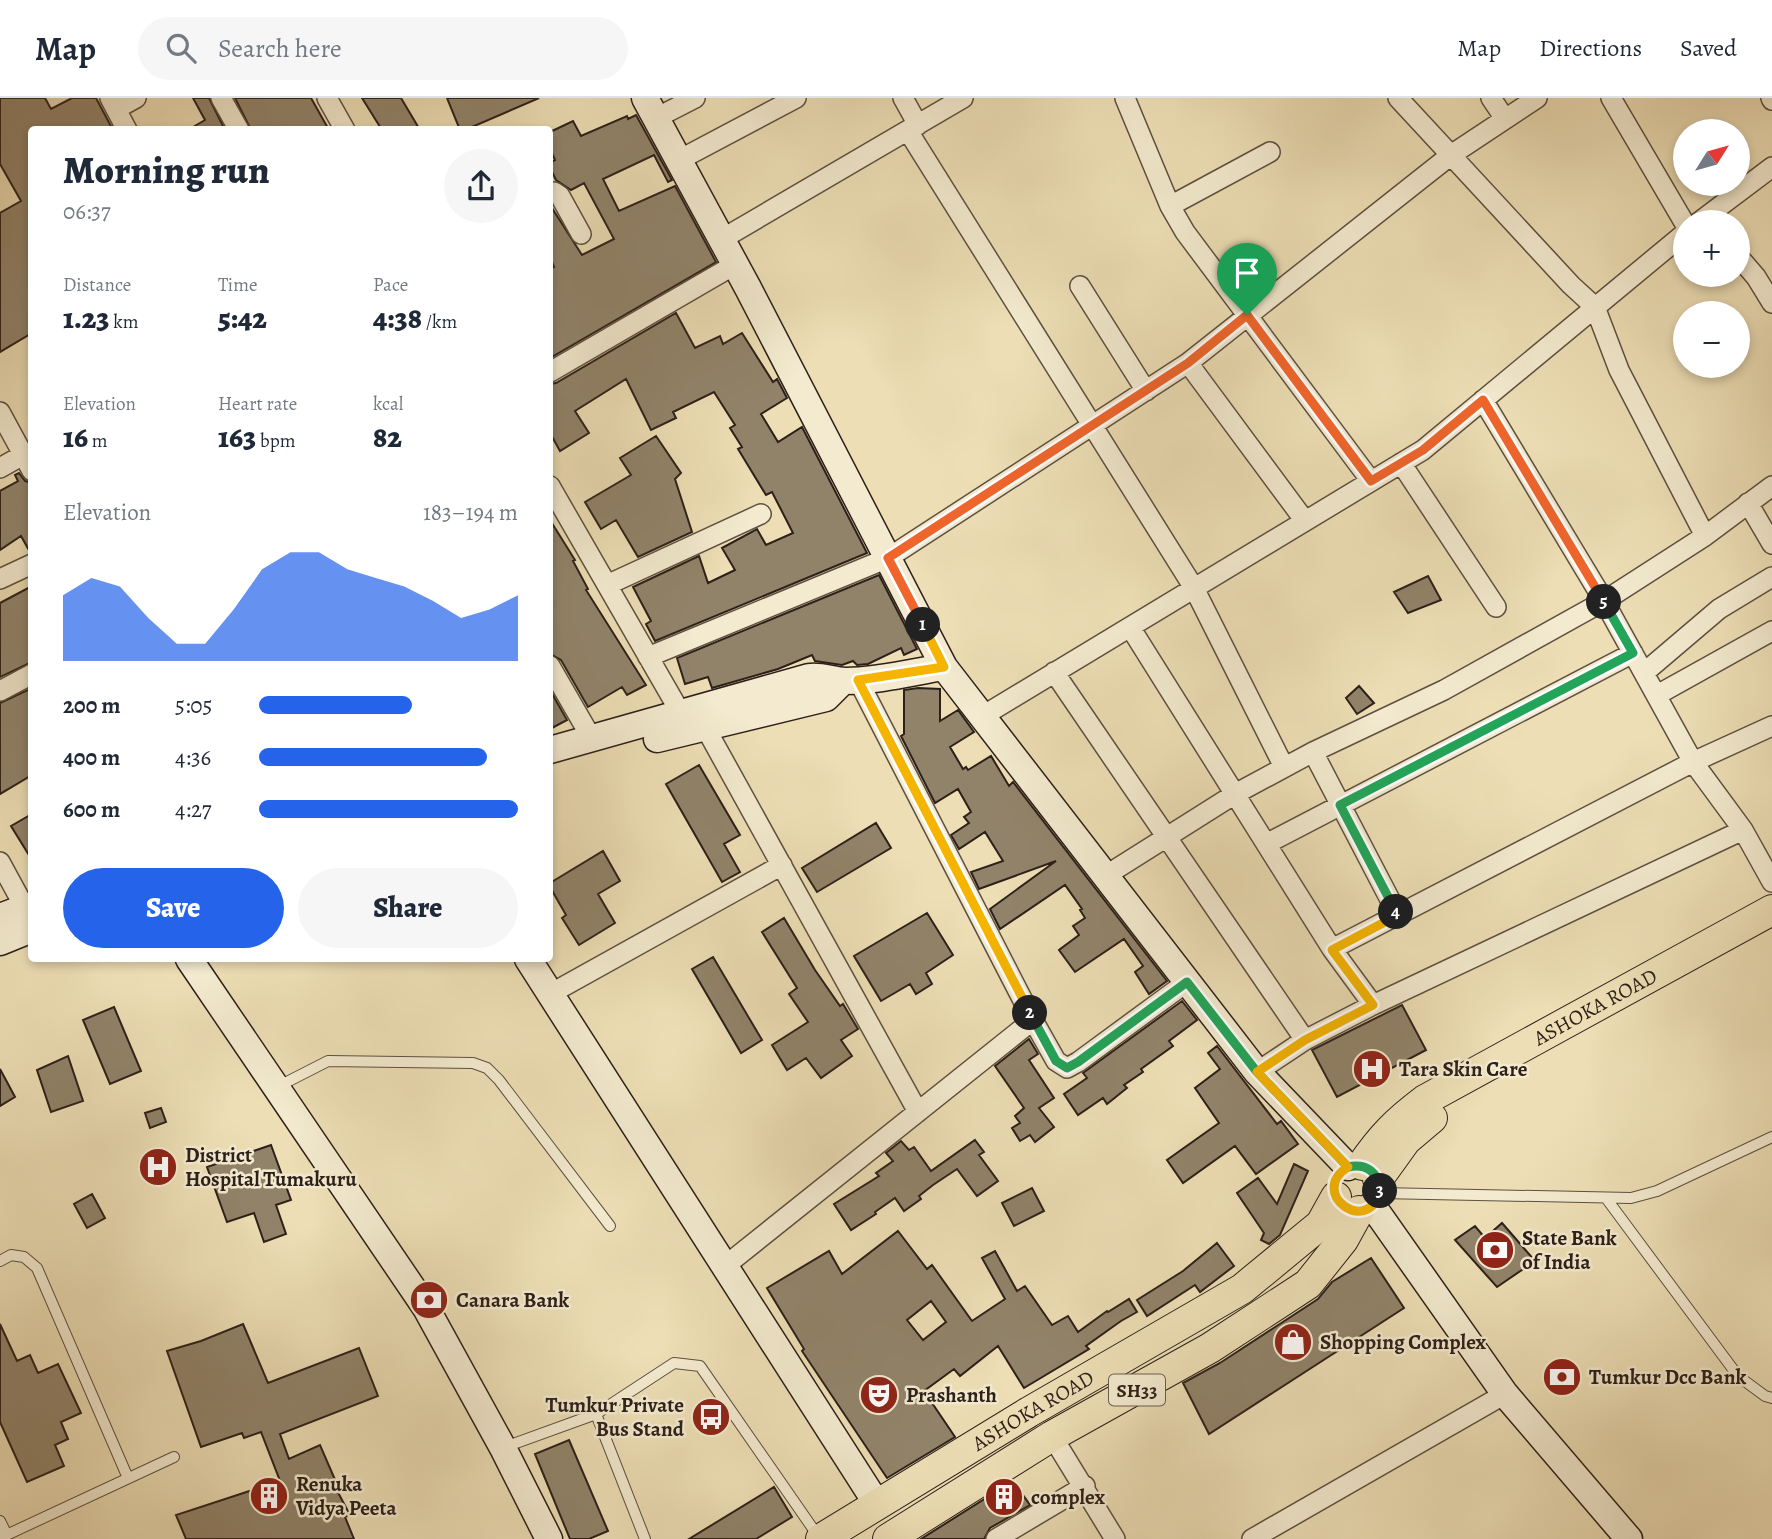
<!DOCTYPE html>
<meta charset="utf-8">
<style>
:root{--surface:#fff;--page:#f6f6f7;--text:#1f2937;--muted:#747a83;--line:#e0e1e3;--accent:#2563eb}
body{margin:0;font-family:Alegreya,serif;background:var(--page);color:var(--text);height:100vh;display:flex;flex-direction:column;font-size:26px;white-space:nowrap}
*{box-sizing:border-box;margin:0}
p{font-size:23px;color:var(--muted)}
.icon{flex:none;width:38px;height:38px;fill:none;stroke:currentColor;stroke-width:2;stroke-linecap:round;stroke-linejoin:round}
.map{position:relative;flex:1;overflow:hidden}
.details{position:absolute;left:28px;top:28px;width:525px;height:836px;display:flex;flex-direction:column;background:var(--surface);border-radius:7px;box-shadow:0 4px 10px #0003}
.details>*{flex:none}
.needle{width:46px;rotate:53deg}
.fabs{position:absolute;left:1673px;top:21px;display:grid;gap:14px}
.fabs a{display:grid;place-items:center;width:77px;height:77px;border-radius:50%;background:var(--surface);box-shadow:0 4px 10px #0003;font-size:35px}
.pin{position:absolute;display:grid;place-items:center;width:60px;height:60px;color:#fff;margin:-72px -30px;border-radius:50% 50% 50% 0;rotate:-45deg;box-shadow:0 0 7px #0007}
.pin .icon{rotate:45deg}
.km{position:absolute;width:35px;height:35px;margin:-18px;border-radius:50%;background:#222;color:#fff;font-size:19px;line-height:35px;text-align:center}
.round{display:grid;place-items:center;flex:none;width:74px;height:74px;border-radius:37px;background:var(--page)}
.head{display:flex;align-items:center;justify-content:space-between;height:119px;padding:0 35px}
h1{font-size:38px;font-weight:800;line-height:52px}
.figures{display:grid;grid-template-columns:repeat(3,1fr);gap:10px;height:119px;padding:7px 35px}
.figures div{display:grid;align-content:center}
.figures b{font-size:30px;font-weight:800}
.figures small{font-size:19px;font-weight:400}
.figures p{font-size:19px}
.chart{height:196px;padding:14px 35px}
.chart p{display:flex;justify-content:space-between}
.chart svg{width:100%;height:126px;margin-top:7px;fill:var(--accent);opacity:.7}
.primary-button{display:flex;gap:14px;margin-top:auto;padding:14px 35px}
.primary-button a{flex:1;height:80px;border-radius:42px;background:var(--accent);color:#fff;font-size:28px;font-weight:800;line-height:80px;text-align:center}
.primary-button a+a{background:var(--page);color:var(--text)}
ul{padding:0 35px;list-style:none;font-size:23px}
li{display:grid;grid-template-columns:112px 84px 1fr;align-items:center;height:52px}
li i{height:18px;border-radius:9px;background:var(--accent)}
header{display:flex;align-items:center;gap:42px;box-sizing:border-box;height:98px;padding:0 35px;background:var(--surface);border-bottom:2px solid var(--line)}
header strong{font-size:33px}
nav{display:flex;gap:38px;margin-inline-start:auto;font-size:24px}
.search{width:490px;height:63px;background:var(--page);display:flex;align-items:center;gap:18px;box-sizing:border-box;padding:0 24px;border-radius:38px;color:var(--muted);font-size:26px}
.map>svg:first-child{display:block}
.building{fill:#91836a;stroke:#2d2019;stroke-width:2;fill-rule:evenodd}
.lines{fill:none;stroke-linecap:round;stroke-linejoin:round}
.lane-casing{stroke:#5d5040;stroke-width:12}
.street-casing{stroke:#5d5040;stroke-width:22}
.secondary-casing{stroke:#2d2019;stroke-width:29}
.primary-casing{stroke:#2d2019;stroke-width:32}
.lane{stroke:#f3eacf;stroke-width:10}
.street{stroke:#f3eacf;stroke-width:19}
.secondary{stroke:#f3eacf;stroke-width:26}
.primary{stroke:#eddeb5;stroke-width:30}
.split-1-casing{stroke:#fff;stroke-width:14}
.split-2-casing{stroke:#fff;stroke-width:14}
.split-3-casing{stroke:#fff;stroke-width:14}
.split-4-casing{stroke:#fff;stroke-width:14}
.split-5-casing{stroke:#fff;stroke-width:14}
.split-6-casing{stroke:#fff;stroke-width:14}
.split-1{stroke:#f0652b;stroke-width:9}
.split-2{stroke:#f5b400;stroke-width:9}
.split-3{stroke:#22a559;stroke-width:9}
.split-4{stroke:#f5b400;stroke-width:9}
.split-5{stroke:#22a559;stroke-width:9}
.split-6{stroke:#f0652b;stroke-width:9}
.labels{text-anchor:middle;stroke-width:5;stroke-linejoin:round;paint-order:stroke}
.shield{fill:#f3eacf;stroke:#685d50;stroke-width:2}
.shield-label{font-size:19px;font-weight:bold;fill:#2d2019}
.street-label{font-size:21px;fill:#2d2019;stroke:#f3eacf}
.poi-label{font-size:21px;font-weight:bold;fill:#2d2019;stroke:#f3eacf;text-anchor:start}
</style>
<header>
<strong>Map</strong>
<div class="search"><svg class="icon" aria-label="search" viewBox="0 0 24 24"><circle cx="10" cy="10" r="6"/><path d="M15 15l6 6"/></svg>Search here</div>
<nav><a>Map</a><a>Directions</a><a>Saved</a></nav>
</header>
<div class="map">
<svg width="1772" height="1441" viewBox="0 0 1772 1441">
<rect width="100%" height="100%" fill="#eddeb5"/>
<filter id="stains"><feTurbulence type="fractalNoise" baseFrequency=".00286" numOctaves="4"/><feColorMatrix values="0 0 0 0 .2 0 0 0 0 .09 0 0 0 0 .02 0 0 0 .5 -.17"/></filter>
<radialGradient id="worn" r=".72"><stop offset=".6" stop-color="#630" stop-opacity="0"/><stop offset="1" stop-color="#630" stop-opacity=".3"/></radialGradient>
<path class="building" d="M0,0H45L51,11L72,0H96L113,32H32V235L0,254V115L21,103L0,66Z
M193,0H209L225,32H188L205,22Z
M235,0H311L329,32H251Z
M362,0H401L420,32H382Z
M447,0H539L465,32H460Z
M636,17L672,82L668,84L654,57L603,81L619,113L675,88L716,164L550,260V171L554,169L550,159V107L582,157L614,141L584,85L571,92L556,82L550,70V65L555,62L550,51V34L573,23L581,38L627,18L628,21Z
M676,215L695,250L720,238L723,246L742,235L773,284L777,281L787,300L761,316L778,344L802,329L867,455L655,543L646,526L651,523L633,489L699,458L708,485L735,472L722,450L757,431L766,447L793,435L772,394L766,397L738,351L742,349L730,330L735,327L714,294L673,314L676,320L651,332L626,281L575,313L589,335L560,353L550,335V286L556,285Z
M656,338L681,375L675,381L692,434L638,459L616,422L601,431L585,404L631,377L620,360Z
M19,375L25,383L32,385L30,454L21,438L0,452V393L18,383L15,377Z
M550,422L575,462L573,463L588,491L586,492L646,587L627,597L622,589L588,609L561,562L550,556Z
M879,477L917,551L904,557L901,550L868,566L857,567L853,563L842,567L815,563L812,557L778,571L712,590L708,579L685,586L677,560Z
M1428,478L1441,502L1408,515L1394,494Z
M32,488V564L0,579V505Z
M1359,588L1374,605L1357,616L1346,600Z
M32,590V677L0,696V605Z
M918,590L940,591V623L958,612L974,634L950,649L963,671L966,669L968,672L991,658L1009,688L1013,684L1167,883L1149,896L1135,874L1143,868L1124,841L1075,874L1059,852L1079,837L1073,828L1085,820L1080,812L1082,811L1065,787L1000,831L990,811L1056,763L979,791L971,774L1003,763L985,734L959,751L951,737L969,725L964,719L971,714L958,691L935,705L901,638L904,636V592Z
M550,592L567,622L550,631Z
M699,667L740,737L724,746L740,774L722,784L666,686Z
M32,716V762L11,728Z
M876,725L891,750L817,794L802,770Z
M603,753L620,783L598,796L615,825L579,847L562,820L566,817L550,789V785Z
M927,815L953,857L926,875L932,886L916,896L910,886L881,903L854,858Z
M784,820L815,872L840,908L843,906L858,931L841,942L852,958L821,980L806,960L787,972L772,947L808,924L789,896L797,890L762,834Z
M713,859L762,942L741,955L692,871Z
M1182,903L1197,922L1169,943L1173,948L1141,971L1143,974L1124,987L1127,990L1107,1006L1103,1000L1078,1017L1064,996L1087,980L1083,975Z
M1402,907L1426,952L1337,999L1312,952Z
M114,909L141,973L110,986L83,922Z
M1029,941L1038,956L1029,962L1054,1000L1039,1010L1054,1029L1035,1044L1030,1037L1020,1043L1012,1030L1020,1025L1015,1018L1024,1010L995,968Z
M1217,948L1277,1026L1281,1023L1298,1046L1256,1076L1235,1048L1183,1085L1167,1062L1219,1025L1195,990L1220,971L1208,955Z
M68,958L83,1003L51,1014L37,972Z
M0,971L15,999L0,1008Z
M161,1010L166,1024L150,1030L145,1015Z
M975,1042L984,1054L979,1057L998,1083L977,1098L957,1071L933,1087L919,1098L921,1101L904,1113L895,1100L875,1114L876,1116L851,1132L834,1106L879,1078L876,1075L893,1063L886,1055L901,1043L909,1052L914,1049L931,1073Z
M271,1047L291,1102L276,1107L286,1136L264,1144L254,1115L227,1124L207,1069Z
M1294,1066L1308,1073L1280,1137L1269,1146L1261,1142L1264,1135L1237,1095L1258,1080L1277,1106Z
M1032,1090L1044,1113L1014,1128L1002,1105Z
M92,1096L105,1120L87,1130L74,1106Z
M1502,1125L1535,1163L1497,1189L1455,1142L1475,1128L1485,1140Z
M898,1133L927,1171L932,1167L972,1223L1005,1201L982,1160L995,1153L1017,1193L1025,1188L1052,1227L1068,1218L1078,1234L1107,1213L1108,1214L1129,1201L1137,1214L1121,1223L1086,1248L1089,1251L1024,1290L998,1248L960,1278L954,1271L924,1293L955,1339L887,1380L802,1253L804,1251L767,1190L829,1153L842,1176ZM931,1203L946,1224L923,1242L907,1222Z
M1217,1145L1234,1168L1200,1194L1195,1187L1147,1218L1137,1202L1183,1173Z
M1371,1160L1404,1210L1209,1336L1183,1285L1220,1265L1318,1201L1332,1184Z
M0,1226L17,1263L30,1257L38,1275L58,1266L81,1315L61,1324L68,1341L55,1347L64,1368L27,1384L0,1324Z
M243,1226L268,1285L359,1250L378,1298L280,1336L289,1361L320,1347L336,1384L333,1385L350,1417L345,1419L354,1441H186L176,1417L280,1383L261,1334L244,1340L242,1335L201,1349L167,1253L201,1243Z
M569,1342L608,1433L589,1441H570L535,1356Z
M1013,1383L1030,1407L990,1430L984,1441H921Z
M774,1389L792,1419L756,1441H689Z"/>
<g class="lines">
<g class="lane-casing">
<path id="lane" d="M277,989L328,963L473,965L487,970L499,982L610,1128
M1380,1095L1631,1100L1657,1093L1772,1039
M1606,1100L1738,1278L1765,1298L1772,1300
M0,1163L11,1157L24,1159L37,1170L128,1380
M596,1316L645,1441
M505,1349L596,1316L674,1265L700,1268L818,1438
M0,1423L7,1437
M0,1440L174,1359"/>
</g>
<g class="street-casing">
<path id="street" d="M110,0L127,32
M221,0L239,32
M327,0L345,32
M903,0L918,27
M1125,0L1170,108L1185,134L1371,383
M1398,0L1571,187L1595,209L1619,272L1705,438
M1491,0L1505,21
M1611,0L1685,126
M1771,0L1772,2
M116,11L136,0
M656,20L695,0
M908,33L1194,490L1284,669
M679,62L796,0
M550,95L554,94L560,98L581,136
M1170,108L1270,54
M1699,124L1772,69
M722,141L963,0
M1738,158L1756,179L1772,205
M1080,188L1146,293
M1188,265L1305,423
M550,274L736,166
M0,314L32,373
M1401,365L1496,509
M0,370L23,357
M550,388L687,626
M1748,405L1772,446
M0,481L32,466
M607,487L761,416
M1130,529L1332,851L1373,907
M648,559L888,460L1188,265L1451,57L1537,0
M550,568L592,641
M1054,574L1305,942
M1645,574L1719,511L1772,479
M0,593L32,576
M1657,597L1772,533
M981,619L1423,352L1685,135
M1772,628L1693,664L1743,732L1772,784
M705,629L918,1014
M1313,654L1398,817
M1266,746L1633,555
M0,764L25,810
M1105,778L1235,696L1313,654L1444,592L1604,503L1705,438L1772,388
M1332,851L1693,664L1604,503L1483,302
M550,896L782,767
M1033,922L1056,963L1067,970L1078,964L1187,884
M1257,974L1305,942L1373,907L1743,732
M725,1168L1033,922L858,582
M1052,1338L1115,1441
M996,1441L1085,1388
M1252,1441L1505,1296"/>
</g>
<g class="secondary-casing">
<path id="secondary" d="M645,0L748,190L944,569L1257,974L1348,1069
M657,641L826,600L843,583
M550,652L809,579C822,577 833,583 846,583C878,583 913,574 944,569
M0,819L32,807
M0,844L32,831
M189,861L426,1210L503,1350L549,1441
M528,861L877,1406
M1372,1107L1505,1296L1629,1441"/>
</g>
<g class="primary-casing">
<g id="primary">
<path id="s1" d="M1362,1067C1382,1038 1396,1024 1425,1002L1772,812"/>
<path d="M1378,1081L1406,1042L1432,1020"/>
<path id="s2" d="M821,1441L1029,1314L1242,1191L1321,1126L1336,1099"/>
<path d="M888,1441L1052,1338L1210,1250L1308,1186L1343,1142L1359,1113"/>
</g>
</g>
<use href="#lane" class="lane"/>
<use href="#street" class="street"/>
<use href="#secondary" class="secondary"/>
<use href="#primary" class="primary"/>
</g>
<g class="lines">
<g class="split-1-casing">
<path id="split-1" d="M923,527L888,460L1188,265L1247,217"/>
</g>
<g class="split-2-casing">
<path id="split-2" d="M923,527L944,569L858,582L1030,915"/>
</g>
<g class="split-3-casing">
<path id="split-3" d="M1030,915L1056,963L1067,970L1078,964L1187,884L1257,974L1348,1069C1366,1065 1379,1074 1380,1093"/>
</g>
<g class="split-4-casing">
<path id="split-4" d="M1380,1093C1368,1139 1307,1095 1348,1069L1257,974L1305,942L1373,907L1332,852L1398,817L1396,814"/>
</g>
<g class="split-5-casing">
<path id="split-5" d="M1396,814L1340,707L1633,555L1604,504"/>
</g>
<g class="split-6-casing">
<path id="split-6" d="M1247,217L1371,383L1423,352L1483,302L1604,504"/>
</g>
<use href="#split-1" class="split-1"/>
<use href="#split-2" class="split-2"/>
<use href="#split-3" class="split-3"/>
<use href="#split-4" class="split-4"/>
<use href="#split-5" class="split-5"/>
<use href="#split-6" class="split-6"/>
</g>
<defs>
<g id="hospital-disc" transform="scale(2.0125)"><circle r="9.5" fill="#8f2418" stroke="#f3eacf"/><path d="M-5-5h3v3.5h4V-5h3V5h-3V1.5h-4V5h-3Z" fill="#fff"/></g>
<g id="bank-disc" transform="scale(2.0125)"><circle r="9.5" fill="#8f2418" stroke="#f3eacf"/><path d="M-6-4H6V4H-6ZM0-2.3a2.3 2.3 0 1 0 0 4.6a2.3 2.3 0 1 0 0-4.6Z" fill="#fff"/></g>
<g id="shop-disc" transform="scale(2.0125)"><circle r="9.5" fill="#8f2418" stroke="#f3eacf"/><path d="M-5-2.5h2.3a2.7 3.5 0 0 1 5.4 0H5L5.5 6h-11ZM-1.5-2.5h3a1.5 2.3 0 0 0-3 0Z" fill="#fff"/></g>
<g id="theatre-disc" transform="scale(2.0125)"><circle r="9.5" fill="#8f2418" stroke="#f3eacf"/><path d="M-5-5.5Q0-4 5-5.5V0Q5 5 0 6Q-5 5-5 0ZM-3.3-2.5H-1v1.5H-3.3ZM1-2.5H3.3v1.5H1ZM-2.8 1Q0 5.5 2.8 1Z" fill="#fff"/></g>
<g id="bus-disc" transform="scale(2.0125)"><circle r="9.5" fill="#8f2418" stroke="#f3eacf"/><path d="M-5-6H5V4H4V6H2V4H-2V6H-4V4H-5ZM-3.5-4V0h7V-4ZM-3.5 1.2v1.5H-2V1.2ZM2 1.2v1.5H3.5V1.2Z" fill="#fff"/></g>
<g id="building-disc" transform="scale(2.0125)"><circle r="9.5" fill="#8f2418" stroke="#f3eacf"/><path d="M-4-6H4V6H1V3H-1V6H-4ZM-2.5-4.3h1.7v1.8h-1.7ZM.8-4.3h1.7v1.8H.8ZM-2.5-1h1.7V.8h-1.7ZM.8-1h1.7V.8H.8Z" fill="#fff"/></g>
</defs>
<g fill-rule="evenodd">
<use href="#hospital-disc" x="1372" y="971"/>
<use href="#hospital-disc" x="158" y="1069"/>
<use href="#bank-disc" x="1495" y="1152"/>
<use href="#bank-disc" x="429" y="1202"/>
<use href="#shop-disc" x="1293" y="1244"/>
<use href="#bank-disc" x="1562" y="1279"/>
<use href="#theatre-disc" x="879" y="1297"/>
<use href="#bus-disc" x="711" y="1319"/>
<use href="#building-disc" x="269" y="1398"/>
<use href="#building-disc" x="1004" y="1399"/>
</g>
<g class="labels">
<rect class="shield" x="1109" y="1276.5" width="56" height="31" rx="5"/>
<g class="shield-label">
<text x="1137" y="1299">SH33</text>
</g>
<g class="street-label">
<text dy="7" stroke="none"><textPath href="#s1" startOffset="285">ASHOKA ROAD</textPath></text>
<text dy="7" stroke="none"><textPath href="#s2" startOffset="248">ASHOKA ROAD</textPath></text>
</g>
<g class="poi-label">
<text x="1399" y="978">Tara Skin Care</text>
<text x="185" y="1064">District<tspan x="185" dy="24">Hospital Tumakuru</tspan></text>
<text x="1522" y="1147">State Bank<tspan x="1522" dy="24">of India</tspan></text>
<text x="456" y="1209">Canara Bank</text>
<text x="1320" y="1251">Shopping Complex</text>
<text x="1589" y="1286">Tumkur Dcc Bank</text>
<text x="906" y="1304">Prashanth</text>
<text x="684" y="1314" text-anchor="end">Tumkur Private<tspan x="684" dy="24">Bus Stand</tspan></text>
<text x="296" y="1393">Renuka<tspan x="296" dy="24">Vidya Peeta</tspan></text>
<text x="1031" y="1406">complex</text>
</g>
</g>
<rect width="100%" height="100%" filter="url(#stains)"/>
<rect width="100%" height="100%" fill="url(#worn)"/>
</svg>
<div class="fabs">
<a><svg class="needle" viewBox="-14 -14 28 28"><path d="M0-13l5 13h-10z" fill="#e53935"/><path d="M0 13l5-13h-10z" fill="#747a83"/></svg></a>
<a>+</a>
<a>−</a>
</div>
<div class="pin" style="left:1247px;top:217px;background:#1e9e55"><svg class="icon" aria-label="arrive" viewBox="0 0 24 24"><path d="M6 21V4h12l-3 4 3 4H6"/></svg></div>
<b class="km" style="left:923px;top:527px">1</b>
<b class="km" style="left:1030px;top:915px">2</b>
<b class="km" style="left:1380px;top:1093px">3</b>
<b class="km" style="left:1396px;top:814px">4</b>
<b class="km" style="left:1604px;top:504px">5</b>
<section class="details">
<div class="head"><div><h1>Morning run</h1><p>06:37</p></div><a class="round"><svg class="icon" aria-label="share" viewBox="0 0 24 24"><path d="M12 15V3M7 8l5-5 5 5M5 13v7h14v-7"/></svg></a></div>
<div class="figures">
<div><p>Distance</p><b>1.23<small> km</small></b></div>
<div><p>Time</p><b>5:42</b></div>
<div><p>Pace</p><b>4:38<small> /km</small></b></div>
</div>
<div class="figures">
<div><p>Elevation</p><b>16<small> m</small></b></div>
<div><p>Heart rate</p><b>163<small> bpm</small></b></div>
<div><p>kcal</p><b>82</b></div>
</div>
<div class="chart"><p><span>Elevation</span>183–194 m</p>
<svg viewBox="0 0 160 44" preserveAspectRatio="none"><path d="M0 44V21L10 15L20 18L30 29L40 38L50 38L60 26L70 12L80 6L90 6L100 12L110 15L120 18L130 23L140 29L150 26L160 21V44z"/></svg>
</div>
<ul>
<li><b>200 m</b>5:05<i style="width:59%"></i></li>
<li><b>400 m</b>4:36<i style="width:88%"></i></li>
<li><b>600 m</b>4:27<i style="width:100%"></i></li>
</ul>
<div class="primary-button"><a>Save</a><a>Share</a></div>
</section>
</div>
